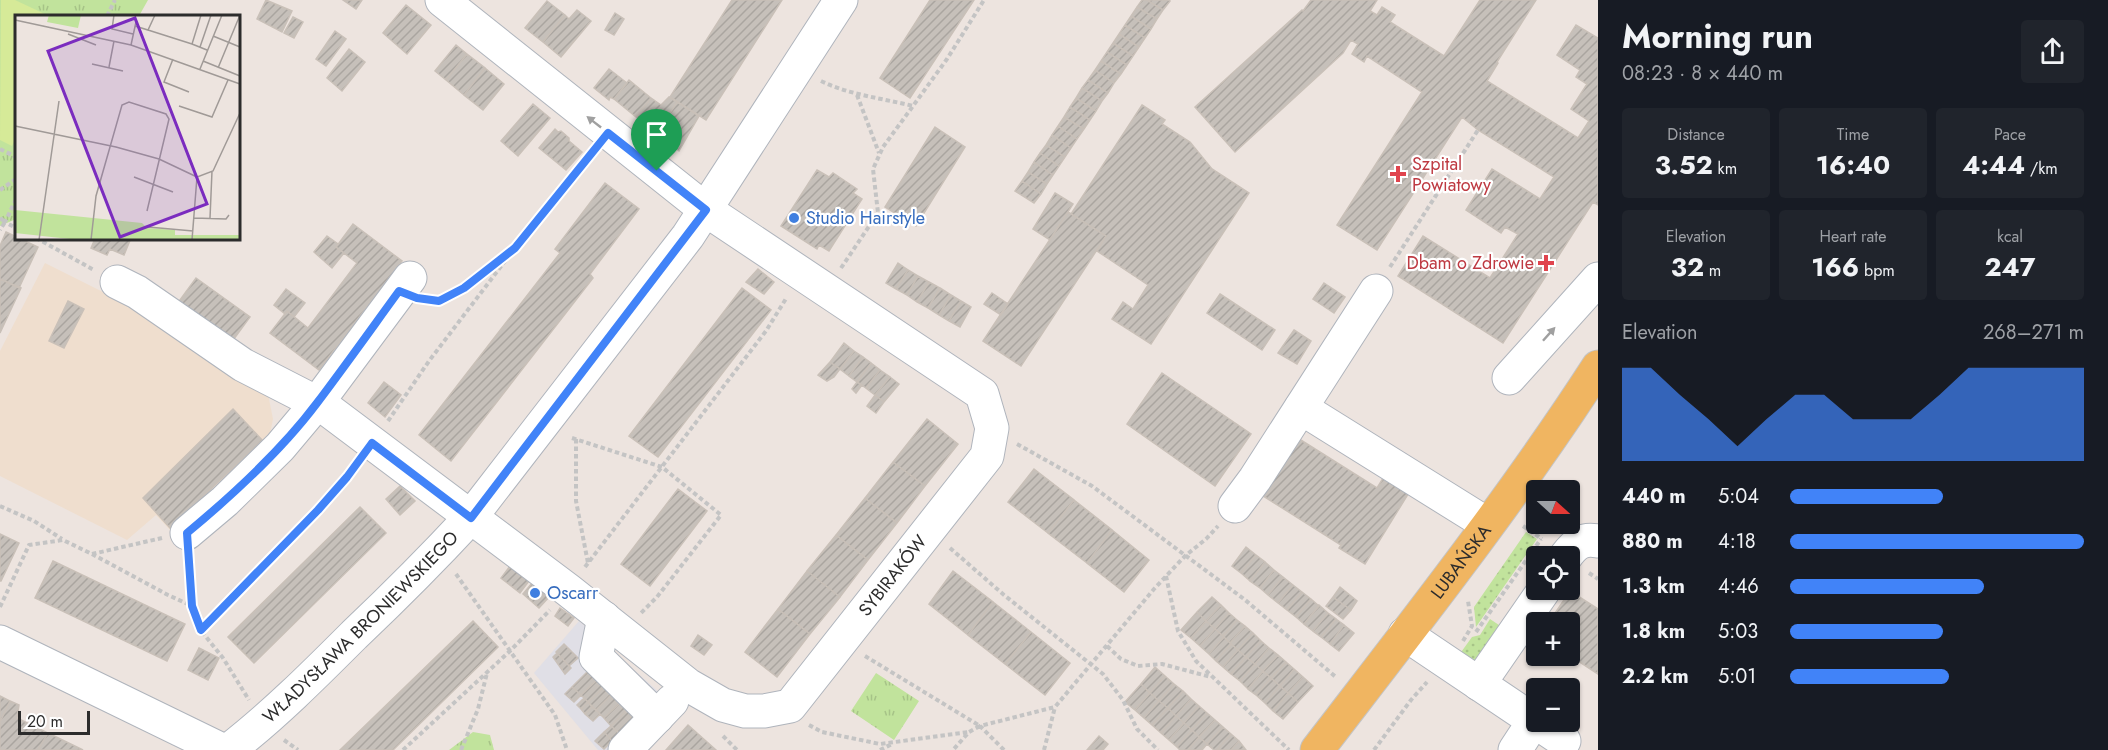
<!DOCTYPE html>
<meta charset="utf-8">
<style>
:root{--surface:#171b24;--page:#20242c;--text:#f1f3f6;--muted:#9ea1a6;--accent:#4183f8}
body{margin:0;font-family:Jost,sans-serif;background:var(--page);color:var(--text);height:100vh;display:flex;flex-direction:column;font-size:22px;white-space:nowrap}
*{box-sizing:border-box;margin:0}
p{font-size:20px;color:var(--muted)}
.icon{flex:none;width:33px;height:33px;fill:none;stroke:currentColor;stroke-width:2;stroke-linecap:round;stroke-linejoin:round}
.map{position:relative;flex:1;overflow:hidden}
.sheet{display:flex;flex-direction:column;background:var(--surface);width:510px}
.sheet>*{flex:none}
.needle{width:39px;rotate:111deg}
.controls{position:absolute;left:1526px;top:480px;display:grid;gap:12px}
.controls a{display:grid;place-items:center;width:54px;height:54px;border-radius:6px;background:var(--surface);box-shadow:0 2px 4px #0004;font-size:30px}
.scale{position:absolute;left:18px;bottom:15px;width:72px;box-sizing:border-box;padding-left:6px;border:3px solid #2c2c2c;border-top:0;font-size:16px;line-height:21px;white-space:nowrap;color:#2c2c2c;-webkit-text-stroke:4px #fff;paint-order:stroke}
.pin{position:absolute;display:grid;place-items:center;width:51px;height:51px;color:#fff;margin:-62px -26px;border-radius:50% 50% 50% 0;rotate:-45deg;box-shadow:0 0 6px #0007}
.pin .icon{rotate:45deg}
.round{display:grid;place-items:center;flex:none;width:63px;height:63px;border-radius:6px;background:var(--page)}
.overview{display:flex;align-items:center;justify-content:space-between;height:102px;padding:0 24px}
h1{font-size:33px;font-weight:700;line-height:45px}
.stats{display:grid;grid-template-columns:repeat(3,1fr);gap:9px;height:102px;padding:6px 24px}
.stats div{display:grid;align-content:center;border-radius:6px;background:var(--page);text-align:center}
.stats b{font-size:26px;font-weight:700}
.stats small{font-size:16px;font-weight:400}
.stats p{font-size:16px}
.chart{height:168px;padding:12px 24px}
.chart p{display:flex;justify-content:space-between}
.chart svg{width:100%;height:108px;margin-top:6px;fill:var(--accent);opacity:.7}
ul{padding:0 24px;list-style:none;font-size:20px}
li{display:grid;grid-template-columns:96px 72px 1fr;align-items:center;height:45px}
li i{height:15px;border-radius:8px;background:var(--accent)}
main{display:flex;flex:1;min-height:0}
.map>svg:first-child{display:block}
.industrial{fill:#e0dfe6}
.education{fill:#efdece}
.grass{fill:url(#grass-dots)}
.park{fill:url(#park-tufts)}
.pitch{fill:#d6ea98}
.building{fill:url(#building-hatch);stroke:#c9c0b8;stroke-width:1.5}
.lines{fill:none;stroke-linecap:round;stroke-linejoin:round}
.minor-casing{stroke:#afb4bc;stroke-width:35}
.major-casing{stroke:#c4c4c4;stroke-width:35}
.path{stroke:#c4c4c4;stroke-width:4;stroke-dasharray:4.5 3;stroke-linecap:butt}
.minor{stroke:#fff;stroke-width:33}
.major{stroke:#f0b561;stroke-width:33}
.oneway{fill:#a0a0a0}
.route-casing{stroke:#fff;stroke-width:12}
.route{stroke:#4183f8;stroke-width:8}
.health-dot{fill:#e0444e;stroke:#fff;stroke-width:2}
.shop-dot{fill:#3f7fe0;stroke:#fff;stroke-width:2}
.labels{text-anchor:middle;stroke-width:4.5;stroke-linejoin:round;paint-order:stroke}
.health-label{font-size:18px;fill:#be3a42;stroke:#fff;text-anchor:start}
.shop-label{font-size:18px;fill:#366cbe;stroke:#fff;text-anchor:start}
.street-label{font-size:18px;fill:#2c2c2c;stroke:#fff}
.inset-road{fill:none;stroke:#a09a97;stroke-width:1.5}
.view{fill:#7b2cbf;fill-opacity:0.15;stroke:#7b2cbf;stroke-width:3}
.inset-edge{fill:none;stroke:#2c2c2c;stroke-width:3}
</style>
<main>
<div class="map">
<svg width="1598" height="750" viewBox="0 0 1598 750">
<defs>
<pattern id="grass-dots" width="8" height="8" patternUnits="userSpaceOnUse" patternTransform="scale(1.5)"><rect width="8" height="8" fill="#c1e39c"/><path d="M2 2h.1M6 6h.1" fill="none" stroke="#a6c387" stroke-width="1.8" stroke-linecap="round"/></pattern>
<pattern id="park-tufts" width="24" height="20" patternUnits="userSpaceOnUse" patternTransform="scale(1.5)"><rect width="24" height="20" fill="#c1e39c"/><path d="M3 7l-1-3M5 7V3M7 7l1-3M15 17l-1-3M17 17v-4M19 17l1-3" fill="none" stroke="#a6c387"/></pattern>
<pattern id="building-hatch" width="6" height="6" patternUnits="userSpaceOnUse" patternTransform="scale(1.5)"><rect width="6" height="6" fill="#c6c0ba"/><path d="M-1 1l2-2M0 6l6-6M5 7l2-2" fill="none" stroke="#aaa5a0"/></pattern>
</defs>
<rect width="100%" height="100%" fill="#ede4df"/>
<path class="industrial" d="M579,621L662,695L610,750H598L534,673Z"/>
<path class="education" d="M45,263L151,316L267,389L273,419L269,439L170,530L156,515L127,540L0,476V351Z"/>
<path class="grass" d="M1526,532L1537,539L1476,627L1474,607Z
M1490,619L1505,629L1473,663L1459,655L1472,637L1480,635Z"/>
<path class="park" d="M0,0H148L139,16H16V219L0,226Z
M876,673L919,701L894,740L851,711Z
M473,732L490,735L494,750H449Z"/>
<path class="pitch" d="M1,0H15L49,16H16V137L12,146L0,140Z"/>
<path class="building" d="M266,0L292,11L282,32L257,19Z
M343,0H362L356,9Z
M732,0H782L706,120L670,97Z
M930,0H974L910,98L880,78Z
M1142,0H1147L1163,10L1157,19L1137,7Z
M1147,0H1168L1170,1L1163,10Z
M1311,0H1377L1370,11L1377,15L1382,7L1395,15L1390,22L1444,56L1480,0H1536L1497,62L1498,63L1487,81L1578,138L1589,121L1571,109L1587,84L1576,77L1580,70L1557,55L1576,25L1598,38V205L1593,202L1503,343L1398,276L1423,236L1490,278L1518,234L1505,227L1501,233L1466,210L1492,169L1540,199L1554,177L1478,130L1462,117L1377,250L1337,225L1422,92L1367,56L1364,62L1352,54L1358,44L1351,40L1343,53L1235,152L1195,107L1302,10L1303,11Z
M547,1L565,15L543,42L525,28Z
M406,5L431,25L407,54L383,33Z
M1137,7L1157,19L1151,29L1131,16Z
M577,10L591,21L561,57L543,42L565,15L569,19Z
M615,13L624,19L614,35L605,30Z
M1131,16L1151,29L1145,38L1125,25Z
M293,17L303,22L294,38L284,33Z
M1125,25L1145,38L1139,47L1119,34Z
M335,31L346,39L326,66L316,59Z
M1119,34L1139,47L1133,56L1113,43Z
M1113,43L1133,56L1127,65L1107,52Z
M456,45L467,54L446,80L435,71Z
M349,49L365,62L342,91L327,78Z
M1107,52L1127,65L1121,74L1101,61Z
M467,54L485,68L464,95L446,80Z
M1101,61L1121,74L1114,83L1095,70Z
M485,68L504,84L483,110L464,95Z
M609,69L627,83L614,99L610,97L609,100L594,88Z
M1095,70L1114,83L1108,93L1088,80Z
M629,80L651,98L636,117L614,99Z
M1088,80L1108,93L1102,101L1082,88Z
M1082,88L1102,101L1096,111L1076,98Z
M669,97L677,102L657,134L636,117L651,98L661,105Z
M1076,98L1096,111L1090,120L1070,107Z
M677,102L699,116L679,151L657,134Z
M533,104L550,118L518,156L501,141Z
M1142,105L1165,120L1162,124L1190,142L1212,169L1249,193L1151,344L1112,319L1123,302L1133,309L1148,285L1097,251L1106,236L1071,214Z
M1070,107L1090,120L1084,129L1064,117Z
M1064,117L1084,129L1077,139L1058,126Z
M1058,126L1077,139L1071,148L1052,135Z
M935,127L965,147L916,226L885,207Z
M555,129L558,132L561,131L569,138V141L582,152L566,170L539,148Z
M1052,135L1071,148L1065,157L1046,145Z
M1046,145L1065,157L1059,166L1040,153Z
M1040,153L1059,166L1053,175L1034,162Z
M1034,162L1053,175L1047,184L1028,172Z
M817,170L829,177L833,173L857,189L853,193L862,199L829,251L819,245L817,249L781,226Z
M1028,172L1047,184L1041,194L1022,181Z
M1022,181L1041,194L1034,203L1015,191Z
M605,183L639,209L590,274L593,278L451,461L419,435L560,253L555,249Z
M1055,193L1073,204L1050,240L1033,229Z
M1068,212L1106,236L1021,366L983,341Z
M353,224L402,261L319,370L270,333L287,311L308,328L357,263L336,247Z
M6,232L38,247L19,288L0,279V246Z
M327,236L338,244L336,247L344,253L332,268L314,252Z
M89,238H131L124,255L110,249L107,255L91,248L94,241Z
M898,263L908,270L896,289L886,283Z
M758,269L774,282L764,294L746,282Z
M908,270L918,276L907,295L896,289Z
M918,276L929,282L917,302L907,295Z
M196,278L250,317L231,343L177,304Z
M0,279L21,288L0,333Z
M929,282L940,288L928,308L917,302Z
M1324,283L1345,297L1334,313L1313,299Z
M742,288L771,310L658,457L629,436Z
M940,288L951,295L939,315L928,308Z
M286,289L305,303L294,317L287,311L285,314L274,305Z
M992,293L1008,304L1001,315L984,304Z
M1220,294L1275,330L1262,350L1207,313Z
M951,295L961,301L949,321L939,315Z
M68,301L84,309L64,348L49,341Z
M961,301L971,307L960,327L949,321Z
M1294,330L1311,341L1297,364L1278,353Z
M844,343L854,351L840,369L830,362Z
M854,351L863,357L849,376L840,369Z
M863,357L871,363L857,382L849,376Z
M830,362L840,369L834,377L827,381L818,375Z
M871,363L880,370L866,388L857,382Z
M880,370L890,377L875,395L866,388Z
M1162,373L1251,434L1215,486L1127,424Z
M890,377L899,384L884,402L875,395Z
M384,382L401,395L385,417L368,403Z
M857,382L862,385L856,393L852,389Z
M875,395L884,402L876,413L867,406Z
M233,409L262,440L170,528L143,498Z
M927,419L958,444L925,486L893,462Z
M1296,437L1377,488L1385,475L1410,491L1365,564L1339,548L1341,545L1260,494Z
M893,462L925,486L897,523L865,498Z
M1034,469L1074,500L1048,533L1008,502Z
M400,486L415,501L400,515L386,499Z
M678,489L707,511L650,586L621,564Z
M865,498L897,523L868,560L836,535Z
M1074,500L1112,530L1087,563L1048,533Z
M360,507L386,533L254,663L228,637Z
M1112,530L1149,560L1124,592L1087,563Z
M0,534L19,543L1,581H0Z
M836,535L868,560L840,597L807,571Z
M1246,547L1256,555L1241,573L1232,566Z
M1256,555L1265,562L1250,581L1241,573Z
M53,561L185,624L167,661L35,598Z
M1265,562L1274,570L1260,588L1250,581Z
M510,566L529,581L520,593L501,578Z
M1274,570L1283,577L1268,595L1260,588Z
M807,571L840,597L810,634L778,609Z
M953,571L993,602L968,635L929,604Z
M1283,577L1293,585L1278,603L1268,595Z
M532,583L549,597L539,608L523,594Z
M1293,585L1302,592L1287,610L1278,603Z
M1340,587L1357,601L1351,610L1333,597Z
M1570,591L1598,609V674L1569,655V622H1549Z
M1302,592L1311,599L1296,617L1287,610Z
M1212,597L1221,605L1206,621L1197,612Z
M1333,597L1351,610L1343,619L1326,606Z
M1311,599L1319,606L1304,624L1296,617Z
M993,602L1031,632L1005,664L968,635Z
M1221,605L1229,613L1215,629L1206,621Z
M1319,605L1328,613L1313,631L1304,624Z
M560,608L574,618L568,626L555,616Z
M778,609L810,634L777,677L745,652Z
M1197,612L1206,621L1191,638L1181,630Z
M1229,613L1237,620L1223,636L1215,629Z
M1328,613L1336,619L1321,637L1313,631Z
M1336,619L1344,625L1330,644L1321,637Z
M1237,620L1245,626L1230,643L1223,636Z
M473,621L498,647L393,750H340Z
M1206,621L1215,629L1200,646L1191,638Z
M1344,625L1354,633L1339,651L1330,644Z
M1245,626L1253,633L1238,650L1230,643Z
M1215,629L1224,637L1209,654L1200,646Z
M1031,632L1070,663L1045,695L1005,664Z
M1253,633L1261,641L1246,657L1238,650Z
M698,635L712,645L704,655L691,646Z
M1224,637L1231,644L1216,661L1209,654Z
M1261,641L1269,648L1255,664L1246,657Z
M564,644L578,658L569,666L556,652Z
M1231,644L1238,650L1223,667L1216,661Z
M199,648L219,658L208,680L188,670Z
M1269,648L1278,655L1263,671L1255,664Z
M1238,650L1246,657L1231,674L1223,667Z
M557,653L571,668L565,674L553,657Z
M1278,655L1286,662L1271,678L1263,671Z
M1246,657L1255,664L1240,681L1231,674Z
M1286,662L1294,669L1280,686L1271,678Z
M1255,664L1263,671L1248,689L1240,681Z
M1155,667L1165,676L1150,693L1141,684Z
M1294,669L1303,677L1288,693L1280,686Z
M589,670L598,679L581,695L572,687Z
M1263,671L1271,678L1256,695L1248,689Z
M1165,676L1174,684L1159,701L1150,693Z
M1303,677L1313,686L1298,702L1288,693Z
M1271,678L1280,686L1265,703L1256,695Z
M598,679L605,686L588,702L581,695Z
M1141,684L1150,693L1135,710L1125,702Z
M1174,684L1183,691L1168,708L1159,701Z
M605,686L612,694L596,710L588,702Z
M1280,686L1288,693L1273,711L1265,703Z
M572,687L581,695L574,702L565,694Z
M1183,691L1191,699L1176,716L1168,708Z
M1150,693L1159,701L1144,718L1135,710Z
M1288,693L1298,702L1283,719L1273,711Z
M612,694L621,702L604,718L596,710Z
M0,696L10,701L0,722Z
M584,698L588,702L581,709L577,705Z
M1191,699L1199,706L1184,723L1176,716Z
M10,701L19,705L17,718L48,733L38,750H0V722Z
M1159,701L1168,708L1152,725L1144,718Z
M588,702L592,707L585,714L581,709Z
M621,702L628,709L611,726L604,718Z
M1199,706L1207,713L1192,730L1184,723Z
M592,707L600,714L593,721L585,714Z
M1168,708L1176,716L1161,733L1152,725Z
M628,709L637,718L620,734L611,726Z
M1207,713L1215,720L1199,737L1192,730Z
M1176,716L1184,723L1169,740L1161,733Z
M1215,720L1223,727L1207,744L1199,737Z
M1184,723L1192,730L1177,747L1169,740Z
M688,725L716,750H666Z
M611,726L620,734L612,741L604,732Z
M1223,727L1231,734L1217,750H1214L1207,744Z
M1192,730L1199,737L1188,750H1180L1177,747Z
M604,732L612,741L604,749L595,741Z
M48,733L83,750H38Z
M1231,734L1239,741L1231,750H1217Z
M1099,736L1108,744L1103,750H1087Z
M1199,737L1207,744L1202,750H1188Z
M1239,741L1246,750H1231Z"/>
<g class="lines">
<g class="minor-casing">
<g id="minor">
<path id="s1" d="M117,282L137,292L243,365L323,406L568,590L688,685L723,705L745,711H764L790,706L987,456L992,428L982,394L706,210L442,0"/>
<path d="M1509,378L1598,279"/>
<path d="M1301,408L1487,524"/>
<path d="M1235,506L1255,479L1376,291"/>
<path d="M187,533L225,501L280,447L317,403L410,278"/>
<path d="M1566,556C1575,544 1582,538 1598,541"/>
<path d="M604,618L596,657L657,717"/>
<path d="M1405,634L1564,741"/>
<path d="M0,642L222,750"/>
<path d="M1479,684L1544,590"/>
<path id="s2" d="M229,750C274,715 314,675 354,635C394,597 433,558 470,518L688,236L841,0"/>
<path d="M625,750L672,701"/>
<path d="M1515,750L1534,721"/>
</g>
</g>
<g class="major-casing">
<g id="major">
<path id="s3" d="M1317,750C1413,625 1512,500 1598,367"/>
</g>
</g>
<path class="path" d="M107,16L115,0
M821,81C850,95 881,98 913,106L947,59L984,0
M857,95L879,153
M0,149L16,157
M0,190L16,179
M16,199L5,222L16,228
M0,218L5,222L0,230
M36,238L94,270
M1390,267L1478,130
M841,268L878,213L873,169L883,147L913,106
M429,299L439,301L464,288L515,248L590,154
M388,421L429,361L515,248
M572,438L662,467L721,515L657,597L640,614
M576,439V501L588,563
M1017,444L1092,486L1244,599L1337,678
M0,506L34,521L62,539
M1523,526L1542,539
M950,548L1004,595L1103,674L1123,700L1137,729L1158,750
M92,554L168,595L192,606
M190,559L192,606L198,627L223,658L249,700
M585,567L766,331L787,297
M1589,573L1598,579
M456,574L555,715L567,750
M1166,576L1178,631L1196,661L1289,750
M0,607L29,545L63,540L92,554L162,538
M201,630L318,510L356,466
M1476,632L1541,539
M1463,641L1472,626L1468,601
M1107,646L1121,659L1138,666L1162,664L1211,677
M865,656L980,726L969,732L953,750
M809,725L822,732L880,744L969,732
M723,736L737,750
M284,740L298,750
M403,750L510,651L550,610
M461,750L478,709L487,673
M880,750L892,744
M1004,750L980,726L1055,707L1154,589L1185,556L1206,539L1218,526
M1044,750L1055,707
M1374,750L1411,700L1427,682"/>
<use href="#minor" class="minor"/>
<use href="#major" class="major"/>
</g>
<defs><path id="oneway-solid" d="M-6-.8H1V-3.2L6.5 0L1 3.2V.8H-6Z" transform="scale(1.5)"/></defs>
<g class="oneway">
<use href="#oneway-solid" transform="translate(594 122) rotate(-142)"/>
<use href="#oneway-solid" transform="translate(1549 334) rotate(-48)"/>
</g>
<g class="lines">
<g class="route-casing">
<path id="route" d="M608,133L706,210L471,518L372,443L347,477L318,510L201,630L192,606L187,533C234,494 281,451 317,403C345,366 372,328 399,291L417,298L439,301L464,288L515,248Z"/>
</g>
<use href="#route" class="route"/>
</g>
<g class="health-dot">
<path d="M1395 165h6v6h6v6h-6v6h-6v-6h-6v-6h6z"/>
<path d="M1543 254h6v6h6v6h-6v6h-6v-6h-6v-6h6z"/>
</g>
<g class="shop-dot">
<circle cx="794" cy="218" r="6"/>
<circle cx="535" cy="593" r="6"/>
</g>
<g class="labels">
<g class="health-label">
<text x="1412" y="170">Szpital<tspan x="1412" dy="21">Powiatowy</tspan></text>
<text x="1534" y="269" text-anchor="end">Dbam o Zdrowie</text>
</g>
<g class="shop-label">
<text x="806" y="224">Studio Hairstyle</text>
<text x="547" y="599">Oscarr</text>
</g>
<g class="street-label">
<text dy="6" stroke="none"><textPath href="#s3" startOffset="237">LUBAŃSKA</textPath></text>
<text dy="6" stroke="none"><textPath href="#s1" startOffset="975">SYBIRAKÓW</textPath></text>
<text dy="6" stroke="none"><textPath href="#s2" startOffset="180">WŁADYSŁAWA BRONIEWSKIEGO</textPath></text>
</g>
</g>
<g transform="translate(15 15)">
<rect width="225" height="225" fill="#ede4df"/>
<path d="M34,0H66L63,13L32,7Z" fill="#c1e39c"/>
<path d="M0,195L127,208L132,213L160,215V220H225V225H64L0,218Z" fill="#c1e39c"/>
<path class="inset-road" d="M99,0L97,14L118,19M186,0L177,29L192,35M0,5L116,30L225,69M120,11L133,15L140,0M133,15L177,29M53,19L81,30M198,21L225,32M116,30L121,7M185,32L196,0M158,44L149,67L174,77M188,46L225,61M77,49L108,56M94,52L99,26M203,53L225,0M185,54L207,0M164,91L197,102L213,65M0,111L101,132L144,144L182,162M119,162L158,177M179,203L211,204L214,200M195,203L197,156M133,212L178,216M24,225L44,86M76,225L81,181L107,90L114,87L151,99L154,104L132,196M177,225L182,162L198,156L225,98"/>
<path class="view" d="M120,3L192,189L105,222L33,36Z"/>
<rect width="225" height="225" class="inset-edge"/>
</g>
</svg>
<div class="controls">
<a><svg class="needle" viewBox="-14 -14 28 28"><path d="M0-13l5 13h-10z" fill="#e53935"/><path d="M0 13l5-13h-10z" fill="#9ea1a6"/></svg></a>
<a><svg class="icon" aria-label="locate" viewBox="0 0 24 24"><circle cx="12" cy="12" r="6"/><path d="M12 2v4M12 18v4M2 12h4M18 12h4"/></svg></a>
<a>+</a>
<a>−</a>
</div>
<div class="scale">20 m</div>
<div class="pin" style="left:657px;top:171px;background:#1e9e55"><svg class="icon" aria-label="arrive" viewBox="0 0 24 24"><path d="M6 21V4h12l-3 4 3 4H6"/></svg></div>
</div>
<section class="sheet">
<div class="overview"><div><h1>Morning run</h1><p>08:23 · 8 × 440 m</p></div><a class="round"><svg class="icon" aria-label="share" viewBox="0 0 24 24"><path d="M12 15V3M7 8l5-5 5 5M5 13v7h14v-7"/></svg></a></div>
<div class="stats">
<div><p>Distance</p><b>3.52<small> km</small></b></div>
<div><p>Time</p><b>16:40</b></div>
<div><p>Pace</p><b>4:44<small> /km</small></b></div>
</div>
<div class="stats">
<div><p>Elevation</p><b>32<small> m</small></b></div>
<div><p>Heart rate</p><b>166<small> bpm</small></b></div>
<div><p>kcal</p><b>247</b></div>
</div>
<div class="chart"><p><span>Elevation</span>268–271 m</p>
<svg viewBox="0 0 160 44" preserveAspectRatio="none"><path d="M0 44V6L10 6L20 17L30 27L40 38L50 27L60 17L70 17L80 27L90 27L100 27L110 17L120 6L130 6L140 6L150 6L160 6V44z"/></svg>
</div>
<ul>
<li><b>440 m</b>5:04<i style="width:52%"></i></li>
<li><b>880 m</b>4:18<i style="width:100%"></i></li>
<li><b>1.3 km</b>4:46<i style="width:66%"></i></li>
<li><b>1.8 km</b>5:03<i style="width:52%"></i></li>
<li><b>2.2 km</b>5:01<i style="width:54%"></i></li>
</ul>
</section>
</main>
